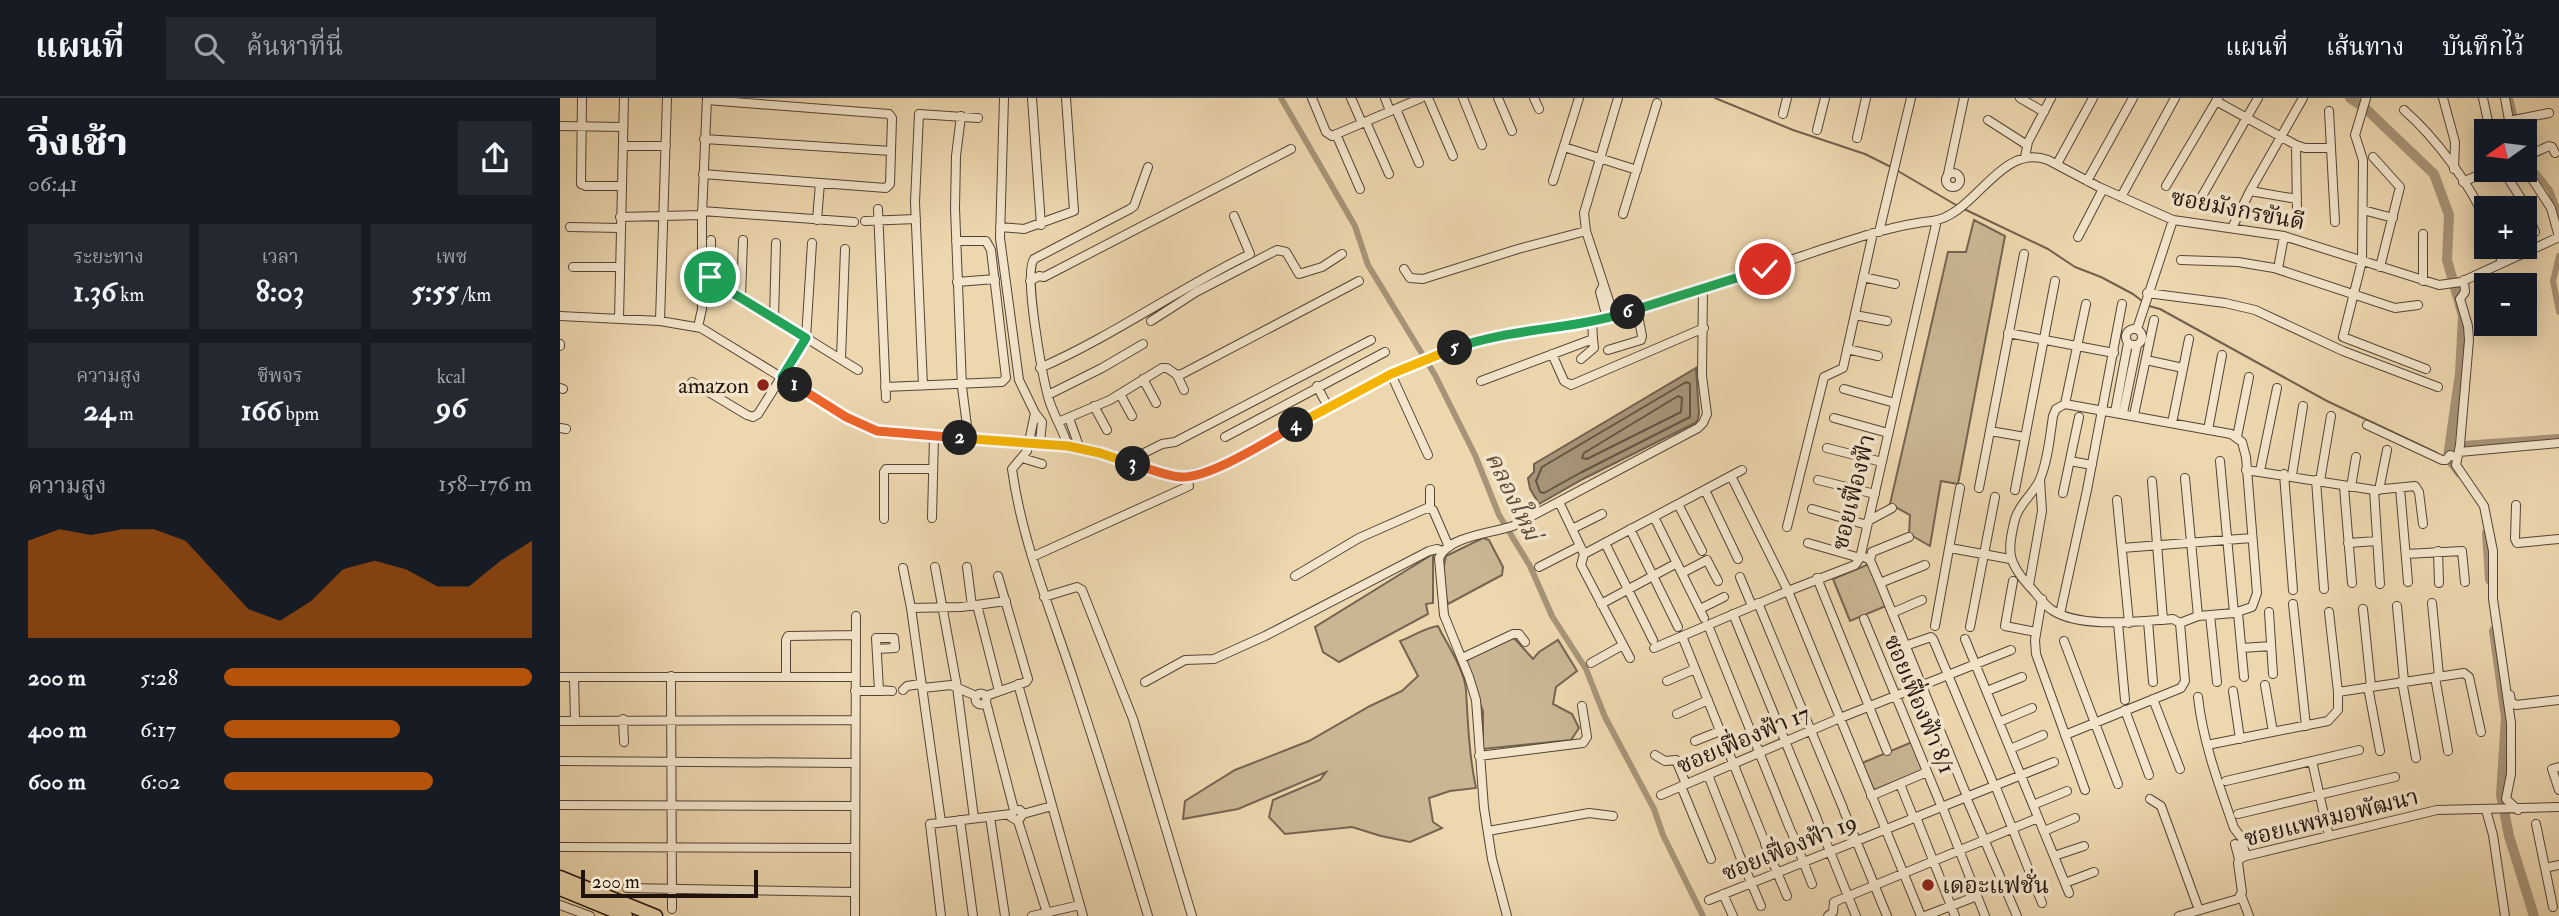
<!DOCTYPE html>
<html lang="th">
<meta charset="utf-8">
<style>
:root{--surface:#171b24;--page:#242831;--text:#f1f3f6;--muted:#9ea1a6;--line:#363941;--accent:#b45309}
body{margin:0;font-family:"IM FELL Double Pica","Noto Serif Thai",serif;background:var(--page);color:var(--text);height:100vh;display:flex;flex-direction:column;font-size:26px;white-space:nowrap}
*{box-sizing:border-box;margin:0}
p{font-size:23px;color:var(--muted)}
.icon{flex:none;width:38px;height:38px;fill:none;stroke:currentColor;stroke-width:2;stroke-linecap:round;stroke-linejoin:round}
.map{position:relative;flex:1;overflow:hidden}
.side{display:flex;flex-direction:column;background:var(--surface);width:560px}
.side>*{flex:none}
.needle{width:46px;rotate:256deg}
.tools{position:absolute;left:1914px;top:21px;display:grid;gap:14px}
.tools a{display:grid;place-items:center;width:63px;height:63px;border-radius:0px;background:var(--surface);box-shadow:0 4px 18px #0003;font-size:35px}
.scale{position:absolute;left:21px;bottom:18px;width:177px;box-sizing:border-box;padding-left:7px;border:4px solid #20130d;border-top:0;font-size:19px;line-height:24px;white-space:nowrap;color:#20130d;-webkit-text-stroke:5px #f3e5cb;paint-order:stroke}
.pin{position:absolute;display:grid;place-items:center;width:60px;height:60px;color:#fff;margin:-30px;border:4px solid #fff;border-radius:50%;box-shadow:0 2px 7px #0007}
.km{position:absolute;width:35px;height:35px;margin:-18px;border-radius:50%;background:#222;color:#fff;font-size:19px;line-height:35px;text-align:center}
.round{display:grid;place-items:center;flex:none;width:74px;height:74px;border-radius:0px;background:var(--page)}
.overview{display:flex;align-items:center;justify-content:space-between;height:119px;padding:0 28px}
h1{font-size:38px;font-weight:800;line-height:52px}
.figures{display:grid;grid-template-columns:repeat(3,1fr);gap:10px;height:119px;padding:7px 28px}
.figures div{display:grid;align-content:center;border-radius:0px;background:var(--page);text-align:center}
.figures b{font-size:30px;font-weight:800}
.figures small{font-size:19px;font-weight:400}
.figures p{font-size:19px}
.chart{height:196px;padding:14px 28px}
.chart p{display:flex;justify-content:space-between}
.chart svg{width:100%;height:126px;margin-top:7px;fill:var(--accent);opacity:.7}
ul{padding:0 28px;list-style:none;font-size:23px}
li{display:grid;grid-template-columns:112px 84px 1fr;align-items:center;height:52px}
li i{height:18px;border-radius:9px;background:var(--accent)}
header{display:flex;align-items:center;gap:42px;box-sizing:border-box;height:98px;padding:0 35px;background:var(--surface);border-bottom:2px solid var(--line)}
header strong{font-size:33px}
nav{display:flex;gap:38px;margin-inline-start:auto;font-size:24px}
.search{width:490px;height:63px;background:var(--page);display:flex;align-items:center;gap:18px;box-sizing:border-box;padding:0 24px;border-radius:0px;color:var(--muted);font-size:26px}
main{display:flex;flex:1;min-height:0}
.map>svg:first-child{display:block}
.green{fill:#cab693;stroke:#756450;stroke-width:2}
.water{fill:#a79478;stroke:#71604d;stroke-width:2}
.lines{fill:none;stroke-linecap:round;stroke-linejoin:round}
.shore{stroke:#645442;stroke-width:2}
.stream{stroke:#71604d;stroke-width:2}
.canal{stroke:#a79478;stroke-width:6}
.river{stroke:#a79478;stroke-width:10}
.minor-casing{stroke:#534436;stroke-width:10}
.highway-casing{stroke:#20130d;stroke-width:15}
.minor{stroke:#f3e5cb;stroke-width:8}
.highway{stroke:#edd7af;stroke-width:12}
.split-1-casing{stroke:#fff;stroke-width:14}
.split-2-casing{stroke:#fff;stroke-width:14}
.split-3-casing{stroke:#fff;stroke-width:14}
.split-4-casing{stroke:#fff;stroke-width:14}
.split-5-casing{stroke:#fff;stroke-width:14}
.split-6-casing{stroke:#fff;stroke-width:14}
.split-7-casing{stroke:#fff;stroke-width:14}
.split-1{stroke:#22a559;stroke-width:9}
.split-2{stroke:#f0652b;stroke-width:9}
.split-3{stroke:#f5b400;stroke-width:9}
.split-4{stroke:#f0652b;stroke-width:9}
.split-5{stroke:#f5b400;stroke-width:9}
.split-6{stroke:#22a559;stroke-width:9}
.split-7{stroke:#22a559;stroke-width:9}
.poi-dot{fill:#8f2418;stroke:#f3e5cb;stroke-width:2.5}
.labels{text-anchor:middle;stroke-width:7;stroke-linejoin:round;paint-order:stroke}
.street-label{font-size:23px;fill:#20130d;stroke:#f3e5cb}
.poi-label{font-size:23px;fill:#20130d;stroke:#f3e5cb;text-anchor:end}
.water-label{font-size:24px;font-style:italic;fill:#5d4d3d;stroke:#f3e5cb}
</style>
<header>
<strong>แผนที่</strong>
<div class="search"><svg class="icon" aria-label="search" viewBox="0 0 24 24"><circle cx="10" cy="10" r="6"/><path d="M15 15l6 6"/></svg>ค้นหาที่นี่</div>
<nav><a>แผนที่</a><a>เส้นทาง</a><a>บันทึกไว้</a></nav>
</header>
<main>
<section class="side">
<div class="overview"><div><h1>วิ่งเช้า</h1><p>06:41</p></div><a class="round"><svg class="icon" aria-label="share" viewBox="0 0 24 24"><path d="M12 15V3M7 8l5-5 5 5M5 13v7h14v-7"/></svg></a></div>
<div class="figures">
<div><p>ระยะทาง</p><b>1.36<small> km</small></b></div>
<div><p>เวลา</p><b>8:03</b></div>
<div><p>เพซ</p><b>5:55<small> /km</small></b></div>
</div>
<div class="figures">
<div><p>ความสูง</p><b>24<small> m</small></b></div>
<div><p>ชีพจร</p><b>166<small> bpm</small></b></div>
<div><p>kcal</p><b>96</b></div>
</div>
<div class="chart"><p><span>ความสูง</span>158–176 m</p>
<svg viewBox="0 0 160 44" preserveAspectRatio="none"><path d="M0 44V10L10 6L20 8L30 6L40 6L50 10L60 22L70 34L80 38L90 31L100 20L110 17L120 20L130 26L140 26L150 17L160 10V44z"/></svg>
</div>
<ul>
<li><b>200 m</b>5:28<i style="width:100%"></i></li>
<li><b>400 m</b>6:17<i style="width:57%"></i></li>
<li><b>600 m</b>6:02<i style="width:68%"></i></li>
</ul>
</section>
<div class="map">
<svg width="1999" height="818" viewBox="0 0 1999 818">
<rect width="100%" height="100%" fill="#edd7af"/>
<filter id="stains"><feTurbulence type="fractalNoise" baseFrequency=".00286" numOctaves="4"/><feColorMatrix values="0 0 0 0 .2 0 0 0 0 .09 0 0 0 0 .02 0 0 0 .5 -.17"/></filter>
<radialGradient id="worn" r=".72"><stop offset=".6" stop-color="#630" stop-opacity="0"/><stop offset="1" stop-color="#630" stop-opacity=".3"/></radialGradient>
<path class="green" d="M1414,122L1445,138L1398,386L1381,383L1370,448L1349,436L1350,417L1330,406L1388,154H1406Z
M923,440L929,442L943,469L942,477L888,506C883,491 881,474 886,458Z
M873,456V505L866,506L868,516L779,564L763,554L755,529Z
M1309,466L1326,508L1290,523L1273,481Z
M878,528C887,547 904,570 906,592C908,625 909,657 916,690L890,693L869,700L873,724L882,730L850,744L821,738L792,729L725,736L709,719L713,702L760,682L766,674L678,711L623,721L625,703L675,672L749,643L810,608L842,593L858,578L840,543C854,538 864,530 878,528Z
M954,540L973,561L979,554L998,542L1017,573L996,589L993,606L1012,616L1019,630L1011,642L923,651V613L904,565L924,550Z
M1352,644L1363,672L1314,692L1302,665Z"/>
<path class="water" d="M1136,270L1139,316L1137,324L1023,381L979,406L970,391L968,380L974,374V366Z"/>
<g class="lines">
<path class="shore" d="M1126,284L1130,286V319L1020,375L984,395L980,394L976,383L982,369Z
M1118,298L1122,300L1121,314L1027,361L1022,360L1024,355Z"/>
<path class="stream" d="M1155,0L1233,32L1305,56L1333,70
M1338,73L1396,107
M1404,111L1488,151L1515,169L1541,179L1573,196L1582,203
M1589,208L1600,211L1767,303L1877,355
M1888,366L1891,368L1892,365"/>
<path class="canal" d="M721,0L795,128L808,167L875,277L915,357L939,417L970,468L992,518L1026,571L1045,619L1094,711L1103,737L1143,818
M1950,0L1958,33
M1965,54L1970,67L1990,92L1999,116
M1999,158L1993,183L1999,214
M1889,347L1999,339"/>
<path class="river" d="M1790,0L1805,10L1874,76L1889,117L1887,162L1903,218L1900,275L1888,359L1900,375
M1927,435L1930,482
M1934,533L1946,620L1941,697L1949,738L1974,818"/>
<g class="minor-casing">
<path id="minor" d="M22,0L21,86L26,88H61
M444,0L440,140L459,282L475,315
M472,0L481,127
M752,0L766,34L772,38L861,0
M791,0L802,25
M825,0L830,13
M868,0L893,58
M903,0L922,47
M938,0L952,33
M974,0L979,11
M1460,0L1484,14
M1806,0L1795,37L1803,62L1802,163L1783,239L1866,271
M1883,0L1895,44L1894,71
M1923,0L1930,33
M1945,0L1951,33
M1656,3L1736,47L1745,50H1771
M836,11L859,65
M1844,12C1876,40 1910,86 1927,125
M1769,13L1775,124
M1223,16L1227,0
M401,18L396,58L395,110L402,289L407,328L405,340
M1428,22L1467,47
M1949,23L1989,15
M806,24L829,76
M0,28L63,29
M1257,32L1265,0
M776,36L800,91
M1297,40L1306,0
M144,41L331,53
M1736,47L1737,115
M63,48H106
M1004,49L1077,72
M1465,59L1468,44L1491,0
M1813,59L1840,89L1820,169
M1965,59L1989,48L1992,49L1995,55
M1497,66L1533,0
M1965,70L1991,110L1999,139
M1943,72L1960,99L1975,134
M1386 82a7 7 0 1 1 14 0a7 7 0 1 1-14 0Z
M143,76L326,90L330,86L332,20L329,16L147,2
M1388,76L1404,0
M993,83L1019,0
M1527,83L1573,0
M1903,84L1929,72
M1606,88L1658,0
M1690,93L1737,101
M1561,99L1615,0
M1641,100L1698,0
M318,111L326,300
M1803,112L1833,120
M142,113L294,124
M1063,116L1097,5
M60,119L142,117
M257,122L260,85
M305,123L356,121
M10,129L60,130
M440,129L464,131L514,113L506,0
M1672,130L1690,93L1743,0
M1319,134L1351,0
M1863,136V183
M1518,139L1543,91
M151,142V181L298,272
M1936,149L1942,164
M1621,162L1678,164L1714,170L1835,210L1858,207
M13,169H59
M844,171L850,180L863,181L958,151L1026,133
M1718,171L1724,138
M1303,179L1335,186
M1904,182L1905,194L1900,201L1908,228L1909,242L1900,347L1896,367L1924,408L1933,453V501L1951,625V676L1946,701L1958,712
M470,183L479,178L484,179L731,51
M397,184L435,181
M1043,188L1040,194L1047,220
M1587,195L1665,205L1695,212L1783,253L1878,289
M181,199L183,142
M1295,217L1327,223
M0,218L100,223L141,230L286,319L317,333L508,348L621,379L655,370L676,360C751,318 826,271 908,245C945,234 984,232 1022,225C1056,219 1087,209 1119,199C1167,184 1213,168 1260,152C1297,140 1334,127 1372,123C1415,118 1440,44 1488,62L1539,89L1613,122L1724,138L1879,187L1901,184L1999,139
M1054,218L1026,133L1024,115L1058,0
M59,221L64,0
M214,221L216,145
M100,223L107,0
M591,223L636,194L717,152L726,154L739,176L762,169L782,156
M138,229L142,211V117L147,0
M1566 239a8 8 0 1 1 16 0a8 8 0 1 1-16 0Z
M1577,231L1613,122
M1448,235L1554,255
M0,248V246
M1287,251L1318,258
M1048,252L1081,242L1082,238L1077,212
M992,256L1004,283L1011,287L1144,230
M281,261L285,151
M1021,261L1034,250L1033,241
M1586,262L1623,270
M480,270C553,238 618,191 690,156L674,118
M831,276L868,357
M617,277L624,292
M583,281L596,305
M921,283L1033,241L1032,223
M132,284L187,317L193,319L198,316L246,240L252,145
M363,288L355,104L359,16L418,20
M757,288L768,309
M325,289L442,284L446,280L431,152L426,143H396
M0,290L3,291
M1284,291L1335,305
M560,296L572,318
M488,297L542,270L583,246
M1505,306L1671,336L1682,344L1686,359L1697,495L1692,509L1674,515L1638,518L1620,525L1613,521C1581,523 1520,531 1492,512C1484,507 1477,496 1470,489C1447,464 1447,453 1455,421C1460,404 1474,396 1480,381C1488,362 1490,338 1493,318L1496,311Z
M1505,306L1526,206
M534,308L547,332
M1555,314L1568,245
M1563,315L1577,247
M1574,317L1594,222
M509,320L520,351
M1274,320L1328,335
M498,324L550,302L602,270H607L617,277L622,276L799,183
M1612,325L1629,241
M1807,327L1882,362H1886L1890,357L1897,360
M0,330L6,331
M1648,332L1662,257
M1430,333L1465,339
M665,339L825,254
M1677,339L1689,279
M480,345L482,324L475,315L467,353L452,371C462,444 490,510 513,580C539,659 564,738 588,818
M508,348C503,332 494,318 489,302C483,281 463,175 474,161L570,111L574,108L588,69
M1267,350L1322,364
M1899,354L1999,345
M462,360L482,366
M1510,363L1532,367
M1660,363L1674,515
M566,364L602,346L615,344L811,242
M1686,372L1814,392L1855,388L1859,394L1863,426
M1700,373L1717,290
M1724,376L1733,492
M1732,377L1743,308
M1625,380L1638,518
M1258,382L1315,396
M1756,382L1764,491
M1592,383L1603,522
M1760,383L1771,318
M1784,389L1792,485
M1791,389L1796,359
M1419,390L1464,156
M1840,390L1848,484
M870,391V410
M1145,392L1178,461
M1455,392L1495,183
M1814,392L1820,486
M1819,392L1827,352
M1503,395L1519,319
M1557,402L1569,525
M999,404L1024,456
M1118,406L1142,453
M1956,407L1955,441L1957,445L1999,441
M1252,411L1307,427
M1094,419L1144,520
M372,420L374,338
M324,421V374L326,371H373
M1308,423L1332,410
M1227,429L1264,279L1283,270L1313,135
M1012,431L1042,416
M1070,431L1118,529
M1045,445L1093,542
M1248,445L1300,460
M1788,445L1817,443
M1390,450L1450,461
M1562,450L1692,440
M1878,453L1879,485
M1846,456L1902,453L1905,484
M1300,457L1310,462L1320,485L1406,696
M472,459L629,388L627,379
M1310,462L1312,454L1349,439
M375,469L397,589L414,720
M407,469L412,508
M979,469L1020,448
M343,470L351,510L381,724
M1122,475L1147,462L1158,483
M735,478L799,440L867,410L873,412L889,449
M1180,479L1192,508
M1257,480L1327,653
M1453,483L1445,528L1476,534
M1320,485L1365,467
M1469,487L1482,413L1480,382
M484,499L517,489L522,492L573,621L632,818
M1482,501L1475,542L1476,556L1525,692
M1198,505L1283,710
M1872,505L1879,578
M1041,506L1117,465
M1733,506L1746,628
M417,507L439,593
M1837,508L1844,583
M351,510L401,509L446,503
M1140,511L1164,499
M1803,511L1811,588
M1709,514L1713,576
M1769,514L1778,594
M1332,515L1362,502
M1678,515L1684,579
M1173,516L1257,721
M1500,516L1527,392L1562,206
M1650,517L1657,584
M1304,521L1380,705
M1588,523L1593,584
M1558,525L1565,602
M1148,527L1230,731
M1375,528L1400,390
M1410,529L1435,399
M1122,538L1204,742
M1373,541L1434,687
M1405,541L1509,795
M1504,543L1558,686
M1345,548L1371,539
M1094,550L1228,493L1171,378
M1682,550L1711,548
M317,551L335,550L334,540H316L319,592L332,593
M902,560L953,536H959L965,544
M1070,560L1021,467L1024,456L1182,372
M1031,565L1063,547
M111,578L112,811
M226,578V542L228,538L296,537
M0,579H295
M14,579L15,622
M1875,579L1888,653
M1107,583L1135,571
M1842,583L1856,660
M585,584L625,562L654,561L705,538L869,453L877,451L882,453
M458,586L523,818
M1705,587L1713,634
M1808,589L1820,653
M343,592L347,588L360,586L363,590L391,587L416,598
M295,593H324
M1427,593L1462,579
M1673,593L1680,641
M415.5 601a5.5 5.5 0 1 1 11 0a5.5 5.5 0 1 1-11 0Z
M1950,597L1951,604L1956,607L1999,602
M426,598L466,584L468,581L438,478
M1638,599C1643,645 1659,687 1674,730L1680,738
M1593,601L1620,671
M426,604L454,712
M1565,612L1589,677
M1117,616L1148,602
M63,621L64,644
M0,623L295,622
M1439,624L1472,610
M1505,637L1621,590L1625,583L1620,525
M1135,643L1160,633
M1647,647L1768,623L1778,612V594L1904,575L1909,579L1921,634
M1450,651L1483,637
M1095,657L1105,663L1116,662L1126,686
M919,658L1023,645L1027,639L1022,608
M0,663L295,665
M1752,663L1764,717
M1999,669L1992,671L1999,692
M1148,677L1178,753
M1666,683L1799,652
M1340,686L1352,716
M1435,687L1482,805
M1121,688L1151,761
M1101,697L1280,620L1451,552
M1311,698L1367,674
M1406,699L1457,818
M1590,701L1601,708L1639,812
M0,707L295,708
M1473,707L1507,693
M1382,708L1425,818
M1926,712L1933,737L1945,818
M1284,713L1327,818
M463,716L492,708
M1678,716L1835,679
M430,719L445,818
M1356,719L1395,818
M400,722L413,818
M458,723L463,716L460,712H454L451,719L458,723L488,818
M1765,723L1769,737
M1258,724L1296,818
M1976,726L1993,809
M928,733L1029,715L1053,718
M1484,733L1515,720
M1232,735L1252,786
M1682,744L1686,758
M1205,746L1227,798
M1675,746L1679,761
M0,749L295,750
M1179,756L1201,808
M1494,758L1524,748
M1985,770L1999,767
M1505,785L1534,774
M67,790L294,794
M1163,796L1173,818
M1681,797L1689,818
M1149,802L1494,664
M0,807L30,818
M295,818L296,518
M381,818L370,726L451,716
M472,818L520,807
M947,818L932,761L924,710L916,602L909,579L884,517L879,460C888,438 933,435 953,428L1138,330L1143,325L1147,316L1142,278L1143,191
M1268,818L1273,814L1274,804L1478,720
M1361,818L1228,493L1295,467L1300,460L1377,122
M1365,818L1417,798
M1619,818L1678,801L1682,794L1678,765L1679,761L1686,758L1877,712L1999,709"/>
</g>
<g class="highway-casing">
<path id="highway" d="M0,779L96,818
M0,791L66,818"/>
</g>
<use href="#minor" class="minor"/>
<use href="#highway" class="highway"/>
</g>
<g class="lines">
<g class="split-1-casing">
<path id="split-1" d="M150,179L153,183L246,240L222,279L235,287"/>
</g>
<g class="split-2-casing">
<path id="split-2" d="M235,287L286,319L317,333L400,340"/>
</g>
<g class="split-3-casing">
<path id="split-3" d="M400,340L508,348L540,355L573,366"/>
</g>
<g class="split-4-casing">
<path id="split-4" d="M573,366C589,370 605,378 621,379C651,380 709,342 736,327"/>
</g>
<g class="split-5-casing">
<path id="split-5" d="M736,327L831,276L895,250"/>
</g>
<g class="split-6-casing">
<path id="split-6" d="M895,250C951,230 1012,232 1068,214"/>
</g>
<g class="split-7-casing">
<path id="split-7" d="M1068,214L1205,171"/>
</g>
<use href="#split-1" class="split-1"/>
<use href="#split-2" class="split-2"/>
<use href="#split-3" class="split-3"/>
<use href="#split-4" class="split-4"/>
<use href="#split-5" class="split-5"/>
<use href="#split-6" class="split-6"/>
<use href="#split-7" class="split-7"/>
</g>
<g class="poi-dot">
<circle cx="203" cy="287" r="7"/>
<circle cx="1368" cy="787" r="7"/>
</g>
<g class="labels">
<g class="street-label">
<text transform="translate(1678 111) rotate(11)" y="8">ซอยมังกรขันดี</text>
<text transform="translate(1293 394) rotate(-76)" y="8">ซอยเฟื่องฟ้า</text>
<text transform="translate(1360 606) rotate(67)" y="8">ซอยเฟื่องฟ้า 8/1</text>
<text transform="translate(1183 641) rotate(-23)" y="8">ซอยเฟื่องฟ้า 17</text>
<text transform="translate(1771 719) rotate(-14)" y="8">ซอยแพหมอพัฒนา</text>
<text transform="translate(1229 749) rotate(-22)" y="8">ซอยเฟื่องฟ้า 19</text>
</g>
<g class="poi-label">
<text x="189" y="295">amazon</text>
<text x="1382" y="795" text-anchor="start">เดอะแฟชั่น</text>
</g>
<g class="water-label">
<text transform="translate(953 398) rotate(64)" y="8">คลองใหม่</text>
</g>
</g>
<rect width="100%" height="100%" filter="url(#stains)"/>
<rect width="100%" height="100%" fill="url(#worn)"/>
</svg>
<div class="tools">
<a><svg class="needle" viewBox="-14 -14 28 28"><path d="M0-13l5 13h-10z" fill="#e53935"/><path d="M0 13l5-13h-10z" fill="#9ea1a6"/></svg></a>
<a>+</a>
<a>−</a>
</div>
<div class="scale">200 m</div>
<div class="pin" style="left:150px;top:179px;background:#1e9e55"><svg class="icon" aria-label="arrive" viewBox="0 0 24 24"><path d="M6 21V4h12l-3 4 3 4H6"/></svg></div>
<div class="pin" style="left:1205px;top:171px;background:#d93025"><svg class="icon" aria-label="check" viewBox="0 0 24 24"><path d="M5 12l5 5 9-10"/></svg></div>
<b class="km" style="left:235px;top:287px">1</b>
<b class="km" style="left:400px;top:340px">2</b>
<b class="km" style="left:573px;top:366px">3</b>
<b class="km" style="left:736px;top:327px">4</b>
<b class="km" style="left:895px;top:250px">5</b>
<b class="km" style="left:1068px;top:214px">6</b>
</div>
</main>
